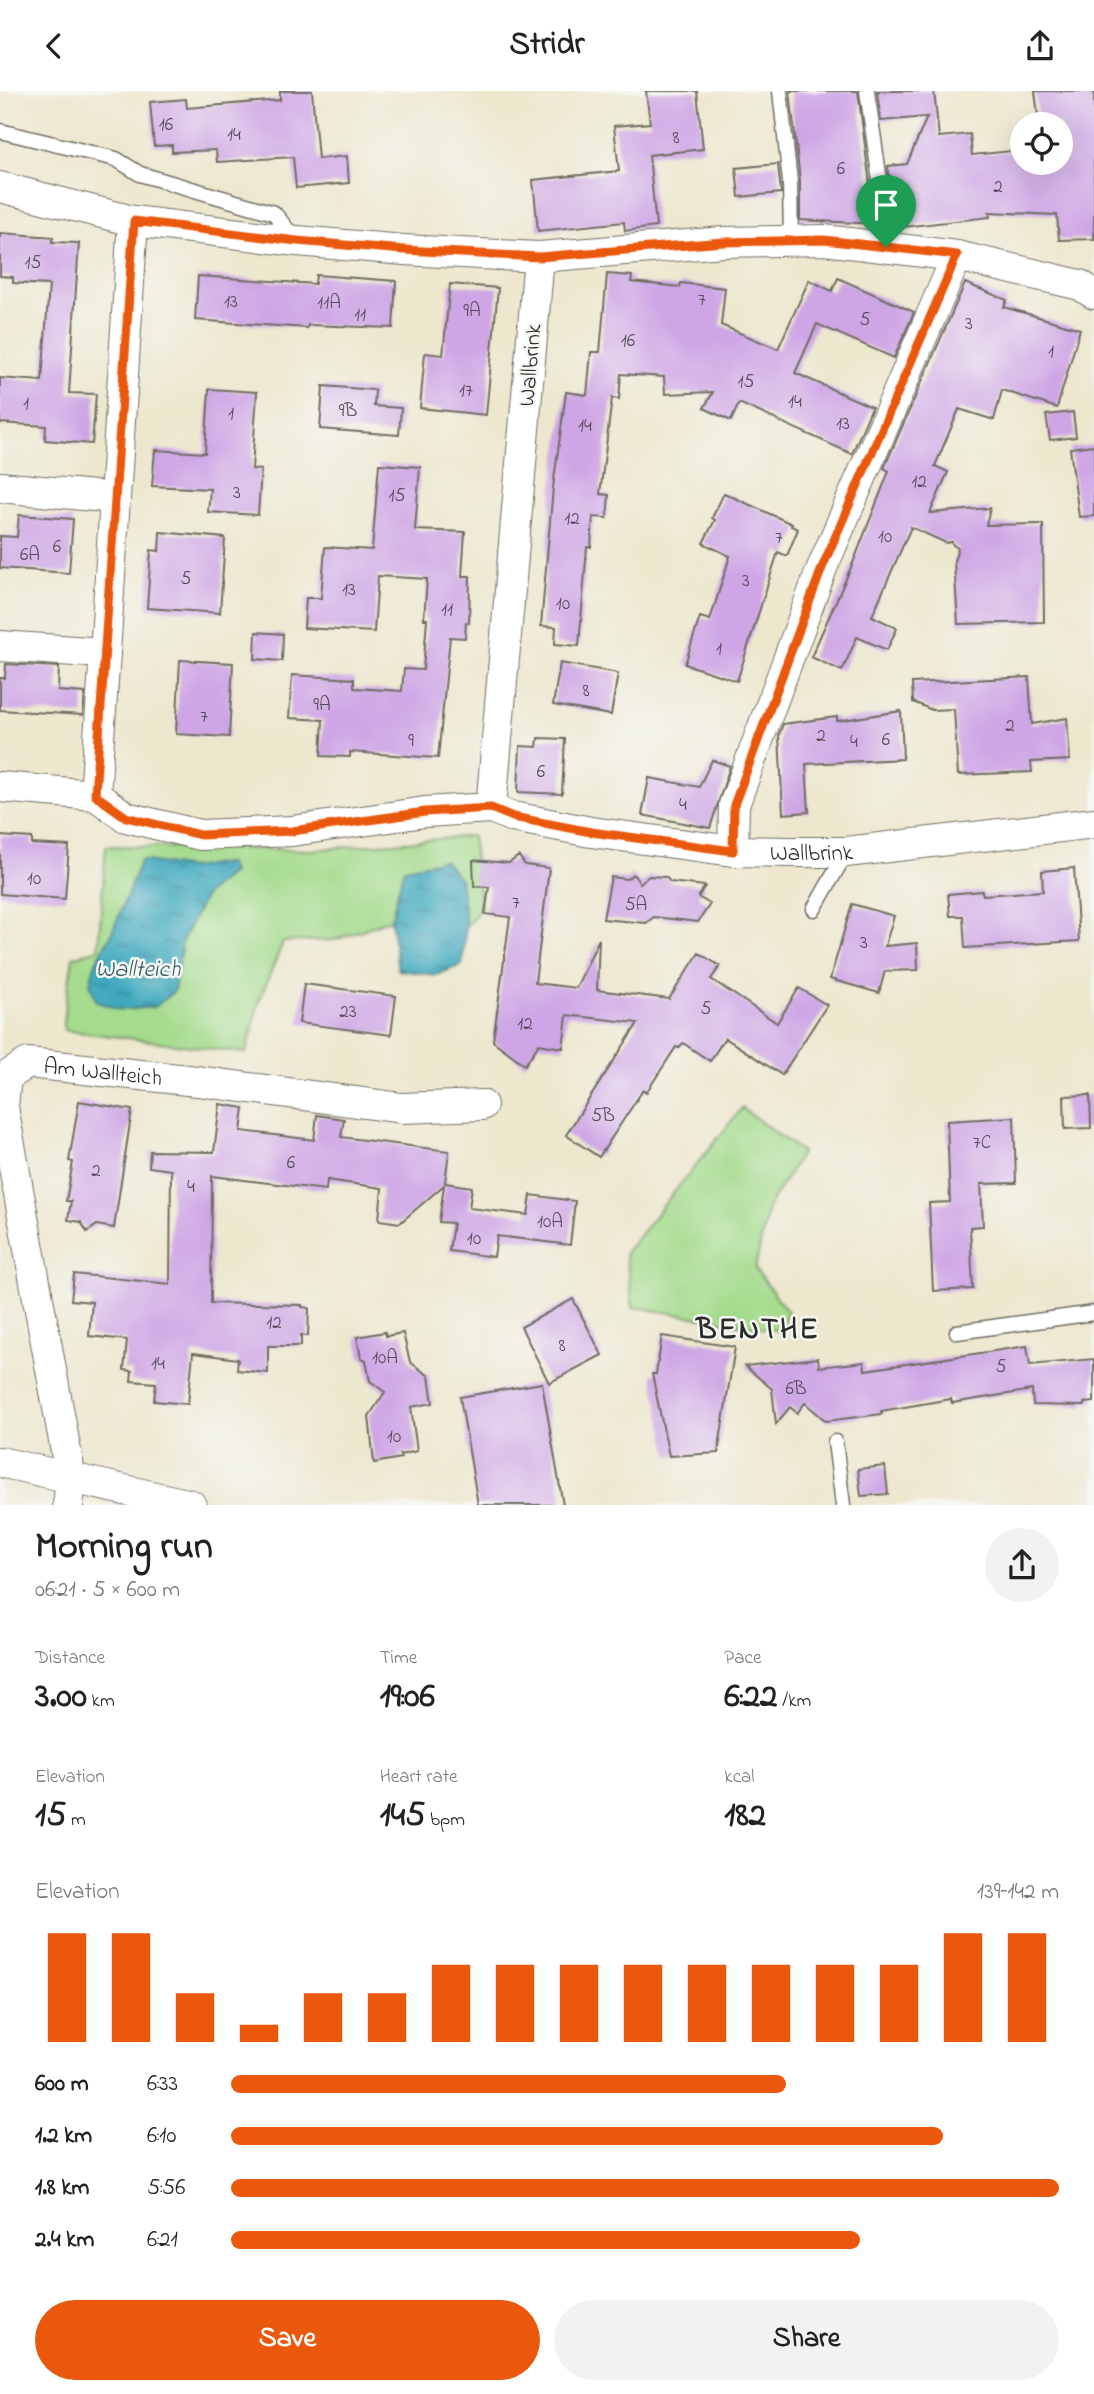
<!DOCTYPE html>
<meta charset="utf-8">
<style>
:root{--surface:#fff;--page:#f2f2f2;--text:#222;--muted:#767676;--accent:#ea580c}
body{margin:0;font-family:"Indie Flower",sans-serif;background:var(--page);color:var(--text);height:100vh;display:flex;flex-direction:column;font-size:26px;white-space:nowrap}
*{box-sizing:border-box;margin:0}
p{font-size:23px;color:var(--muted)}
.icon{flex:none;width:38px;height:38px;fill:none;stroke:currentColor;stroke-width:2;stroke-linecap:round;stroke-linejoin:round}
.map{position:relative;height:1414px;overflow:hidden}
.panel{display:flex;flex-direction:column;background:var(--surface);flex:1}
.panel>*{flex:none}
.buttons{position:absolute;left:1010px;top:21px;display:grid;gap:14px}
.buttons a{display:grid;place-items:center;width:63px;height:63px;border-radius:50%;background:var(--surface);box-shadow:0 7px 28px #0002;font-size:35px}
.pin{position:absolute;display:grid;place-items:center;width:60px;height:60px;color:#fff;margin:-72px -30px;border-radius:50% 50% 50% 0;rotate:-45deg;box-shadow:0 0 7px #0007}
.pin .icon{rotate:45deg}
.round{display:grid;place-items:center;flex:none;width:74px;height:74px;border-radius:37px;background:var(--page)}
.summary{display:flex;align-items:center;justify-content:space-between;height:119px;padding:0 35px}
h1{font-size:38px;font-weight:700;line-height:52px}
.figures{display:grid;grid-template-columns:repeat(3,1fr);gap:10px;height:119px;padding:7px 35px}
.figures div{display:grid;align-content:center}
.figures b{font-size:35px;font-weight:700}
.figures small{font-size:19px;font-weight:400}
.figures p{font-size:19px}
.chart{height:196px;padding:14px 35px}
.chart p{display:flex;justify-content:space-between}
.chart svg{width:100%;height:126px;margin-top:7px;stroke:var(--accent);stroke-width:6}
.primary-button{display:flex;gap:14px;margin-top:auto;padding:14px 35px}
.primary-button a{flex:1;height:80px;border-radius:42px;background:var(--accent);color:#fff;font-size:28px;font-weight:700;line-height:80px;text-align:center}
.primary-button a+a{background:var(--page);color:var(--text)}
ul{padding:0 35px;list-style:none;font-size:23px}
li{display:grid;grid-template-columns:112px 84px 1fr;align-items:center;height:52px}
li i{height:18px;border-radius:9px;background:var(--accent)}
header{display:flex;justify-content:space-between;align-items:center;height:91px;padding:0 35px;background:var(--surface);font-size:32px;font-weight:700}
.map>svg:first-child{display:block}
.grass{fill:#a4db8c;stroke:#68835c;stroke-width:2;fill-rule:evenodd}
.water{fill:url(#water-ripples);stroke:#346a74;stroke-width:2}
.building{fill:#cea5e5}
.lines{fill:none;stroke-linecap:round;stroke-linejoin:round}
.service-casing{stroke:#6f6d64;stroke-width:17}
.minor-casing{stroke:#6f6d64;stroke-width:32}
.service{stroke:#fff;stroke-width:14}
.minor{stroke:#fff;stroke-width:30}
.route-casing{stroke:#fff;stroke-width:14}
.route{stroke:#ea580c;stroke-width:9}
.labels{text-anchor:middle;stroke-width:5;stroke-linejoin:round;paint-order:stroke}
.number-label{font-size:19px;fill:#544a5a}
.street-label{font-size:23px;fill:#2b2b2b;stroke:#f6f6f2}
.water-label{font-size:24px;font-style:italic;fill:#335d66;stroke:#f6f6f2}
.district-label{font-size:30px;font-weight:bold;letter-spacing:2px;fill:#2b2b2b;stroke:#f6f6f2}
</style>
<header><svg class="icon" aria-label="back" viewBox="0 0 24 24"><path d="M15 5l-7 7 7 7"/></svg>Stridr<svg class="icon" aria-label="share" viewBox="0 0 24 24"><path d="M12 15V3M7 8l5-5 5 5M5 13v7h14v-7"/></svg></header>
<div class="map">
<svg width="1094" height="1414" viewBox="0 0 1094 1414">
<defs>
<pattern id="water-ripples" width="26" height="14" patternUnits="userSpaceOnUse" patternTransform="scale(1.75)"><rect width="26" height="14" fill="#3ea8be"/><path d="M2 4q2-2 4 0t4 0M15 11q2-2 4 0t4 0" fill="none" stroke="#34899b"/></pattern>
</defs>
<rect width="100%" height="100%" fill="#f6f6f2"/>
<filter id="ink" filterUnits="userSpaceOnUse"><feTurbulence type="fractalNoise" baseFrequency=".0143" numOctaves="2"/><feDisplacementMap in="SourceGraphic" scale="14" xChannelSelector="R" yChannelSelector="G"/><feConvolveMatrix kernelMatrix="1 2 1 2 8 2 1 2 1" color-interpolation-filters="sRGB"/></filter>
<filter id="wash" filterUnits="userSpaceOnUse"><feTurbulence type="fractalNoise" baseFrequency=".00686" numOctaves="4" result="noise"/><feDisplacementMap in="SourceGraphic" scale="28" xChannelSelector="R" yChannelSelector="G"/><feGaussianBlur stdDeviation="1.57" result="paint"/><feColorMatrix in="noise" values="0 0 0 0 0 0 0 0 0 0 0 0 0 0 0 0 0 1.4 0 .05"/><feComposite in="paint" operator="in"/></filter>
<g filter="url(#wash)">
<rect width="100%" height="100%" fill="#ede7ce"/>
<path class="grass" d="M472,745L481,816L466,836L460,788L405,777L391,828L335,849L283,851L259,910L246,962L64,939V925L73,866L98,858L106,755L311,759ZM141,769L189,777L228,772L232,782L206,803L182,850L174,900L95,873L111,844Z
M742,1017L802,1061L768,1116L755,1178L788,1221L781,1240L633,1216L625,1162Z"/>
<path class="water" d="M141,769L189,777L228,772L232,782L206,803L182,850L174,900L155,916L121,919L97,911L90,892L95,873L111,844Z
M444,769L460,788L466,836L462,874L436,884L398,879L391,828L404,777Z"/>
<g id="blocks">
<path class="building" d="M280,0H312L318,68L347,65L349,92L296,97L293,66L217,71L216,59L172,61V54L154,55L150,11L186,8L187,17L280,9Z
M646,0H697L703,58L649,64L656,136L625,140L624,131L538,140L533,89L619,80L614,35L650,32Z
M790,0H858L875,133L800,129V90Z
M877,0H934L939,46L970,43L972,64L1022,59V72H1060V33H1039L1035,0H1094V148L1059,149L1057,124L989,121L990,126L895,137L888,75L907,73L927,26L881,30Z
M778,73L781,102L739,106L736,77Z
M0,142L53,146L52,151L79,152L69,302L96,303L92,353L45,349L46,335L0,332V287L42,290L49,194L13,192V186L0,185Z
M607,183L632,185L631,191L680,196L681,192L725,197L721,234L778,258L809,189L832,200L838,187L914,221L894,267L817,233L795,282L872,316L852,363L739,312L731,330L704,317L713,301L665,303L664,286L621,283L619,308L612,307L600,403L609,404L607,427L593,426L591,456H587L579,555L555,553L556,536L541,535L553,396L566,301L587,304L591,261H600Z
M316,184L396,190L393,237L308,234L307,237L195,229L198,185L315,193Z
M965,192L1007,209L1004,216L1080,238L1057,317L1002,299L994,329L959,318L935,375L948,381L930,422L990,417L986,434L1043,433L1044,531L958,533L954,470L958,457L953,454L952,451L946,452L911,436L872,525L897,537L887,559L857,546L842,580L811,566L853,472L889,380L884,377Z
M450,193L498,197L486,324L420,317L425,262L443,264Z
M323,295L375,299L374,315L401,317L399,344L320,338Z
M209,298L257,301L252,378L261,379L258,424L208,421L210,398L152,395L155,359L205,362Z
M1073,321L1076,346L1050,349L1046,324Z
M1094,354V425L1079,426L1070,357Z
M379,373L420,376L415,439L465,441L462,485H470L469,532L466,531L465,547L450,546L438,667L350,661V666L321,665L323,629L289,627L292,584L354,588V597L402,600L404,578L423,579L427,528H424L427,488L378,485L374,541L304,537L306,507H321L325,456L372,459Z
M724,402L792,433L791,435L798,438L787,465L778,461L737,590L685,573L700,526L710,529L730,465L703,452L715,429L712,427Z
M19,424L73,428L69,482L0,477V445L17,446Z
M160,441L225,447L220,522L147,517L151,459L159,460Z
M256,541L283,543L282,570L255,568Z
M180,569L233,572L229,646L176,643Z
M560,572L618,582L611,624L553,614Z
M6,573L59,576L58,600L85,602L83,624L0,619V587H5Z
M1029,586L1032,633L1067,627L1070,669L1031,671L1032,681L958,684L954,618L932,619L913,611L912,592Z
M901,620L903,668L806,673L809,721L783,723L779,644L783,633L837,626V630Z
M538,647L565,648L562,703L518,701L520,655L537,656Z
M712,669L730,675L710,737L642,724L649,687L699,696Z
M0,745L32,747V753L69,755L65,808L0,803Z
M519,765L525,774L549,777L535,892L576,897L599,848L597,899L669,908L699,862L720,875L711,888L777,932L799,897L827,914L782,984L725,947L710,970L683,952L679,957L676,956L646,1002L643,999L599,1066L566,1044L638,932L567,924L563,957L539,953L525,974L493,950L510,826L485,823L489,796L474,795L473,769L509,772Z
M1074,777L1079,850L965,857L963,825H950L948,803L982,800L983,804L1043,800L1042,780Z
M633,783L640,792L649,785L666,786L670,791L705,795L698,806L710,813L698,831L654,826L646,832L603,828L611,786L627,788Z
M852,813L894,825L885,855L917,852L918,879L885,880L879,902L830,888Z
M304,893L396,905L391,944L299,932Z
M1090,1004L1091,1037L1065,1038L1064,1005Z
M79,1010L132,1019L114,1137L97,1134L87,1141L81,1131L68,1129L71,1110H66L73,1071L69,1070Z
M220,1013L244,1017L241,1040L314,1049L317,1024L344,1028L341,1046L449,1060L445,1092L472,1096L469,1117L528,1124L531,1104L575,1110L570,1154L497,1145L494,1166L449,1160L453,1132L439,1131L444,1094L400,1132L379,1129L382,1097L327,1089L326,1099L212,1085L211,1212L302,1214V1216L309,1217L308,1245L301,1244V1255H268V1282L237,1279L238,1268L193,1262L188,1313L154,1310L156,1292L131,1290L132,1280L124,1279L127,1249L89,1245L92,1211L71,1209L74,1183L170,1193L171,1079L149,1076L150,1060L214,1061Z
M1014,1026L1016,1092L981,1093L983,1135L970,1136L973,1198L933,1200L929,1112L950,1111L947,1030Z
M573,1208L602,1264L549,1292L521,1236Z
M385,1241L386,1245L403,1242L410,1271L429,1285L433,1312L411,1316L417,1360L400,1364L401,1367L374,1372L369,1325L385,1301L370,1290L366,1269L361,1267L357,1246Z
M662,1245L735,1256L718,1362L669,1365L652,1283H656Z
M1027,1255L1030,1274L1094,1268V1311L1084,1312V1315L1033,1314L1032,1299L952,1312L951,1308L881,1320L882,1323L826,1330L805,1312L797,1322L790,1316L776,1333L772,1298L745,1275L818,1267L819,1276L864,1271L865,1279Z
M542,1292L563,1414H478L460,1306Z
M885,1375L888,1403L861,1405L858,1378Z"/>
</g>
</g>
<g filter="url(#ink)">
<use href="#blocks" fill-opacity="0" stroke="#6f6d64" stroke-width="2"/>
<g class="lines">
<g class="service-casing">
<path id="service" d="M780,0L790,91L791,150
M867,0L884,118L886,156
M0,40L116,68L140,83L274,122L295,148
M814,818L846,762
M957,1241L1094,1222
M835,1351L843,1414"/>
</g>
<g class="minor-casing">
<g id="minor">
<path d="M0,96L133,130L297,150L404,159L539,166L724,151L824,149L957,165L1080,194L1094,203"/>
<path id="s1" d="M539,166L491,717L513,726L591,741L733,760L790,761H846L1094,732"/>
<path d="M0,396L115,407"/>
<path d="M0,555L105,562L95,704L0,696"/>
<path d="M105,562L133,130"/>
<path d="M95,704L126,726L200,744L292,740L425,721L491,717"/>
<path d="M733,760L734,714L822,477L957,165"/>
<path d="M0,1371L191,1414"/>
<path id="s2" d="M68,1414L71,1388L3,1016L6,986L28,972L197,990L402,1017L482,1014"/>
</g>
</g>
<use href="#service" class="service"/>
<use href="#minor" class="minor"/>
</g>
</g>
<g class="lines" filter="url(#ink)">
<g class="route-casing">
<path id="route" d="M134,130L297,150L404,159L539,166L724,151L824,149L957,164L822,477L734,714L733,760L591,741L513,726L491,717L425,721L292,740L200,744L126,726L95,704Z"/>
</g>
<use href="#route" class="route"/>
</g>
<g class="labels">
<g class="number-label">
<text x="166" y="39">16</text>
<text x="234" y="49">14</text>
<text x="676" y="52">8</text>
<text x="841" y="83">6</text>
<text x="998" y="101">2</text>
<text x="33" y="177">15</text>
<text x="702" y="214">7</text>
<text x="231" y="216">13</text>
<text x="329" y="217">11A</text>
<text x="472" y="225">9A</text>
<text x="360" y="229">11</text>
<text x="865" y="234">5</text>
<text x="969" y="238">3</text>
<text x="628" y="255">16</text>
<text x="1051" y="266">1</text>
<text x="746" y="296">15</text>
<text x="466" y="305">17</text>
<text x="795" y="316">14</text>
<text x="26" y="318">1</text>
<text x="348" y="325">9B</text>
<text x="231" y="328">1</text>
<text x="843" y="338">13</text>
<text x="585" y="340">14</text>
<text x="919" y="396">12</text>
<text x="237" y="407">3</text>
<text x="397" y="410">15</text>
<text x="572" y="433">12</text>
<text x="885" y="451">10</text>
<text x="779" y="452">7</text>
<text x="57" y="461">6</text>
<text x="30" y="469">6A</text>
<text x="186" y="493">5</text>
<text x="746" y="495">3</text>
<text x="349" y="504">13</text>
<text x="563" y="518">10</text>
<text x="447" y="524">11</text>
<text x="719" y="563">1</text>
<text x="586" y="605">8</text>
<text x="322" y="619">9A</text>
<text x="204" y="631">7</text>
<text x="1010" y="640">2</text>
<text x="821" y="650">2</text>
<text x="886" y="654">6</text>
<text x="411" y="655">9</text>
<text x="854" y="656">4</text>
<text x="541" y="686">6</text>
<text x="683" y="719">4</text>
<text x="34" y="793">10</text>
<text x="516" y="817">7</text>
<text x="636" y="819">5A</text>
<text x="864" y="857">3</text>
<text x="706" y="923">5</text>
<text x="348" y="926">23</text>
<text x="525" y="938">12</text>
<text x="603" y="1030">5B</text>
<text x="982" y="1057">7C</text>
<text x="291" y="1077">6</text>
<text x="96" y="1085">2</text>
<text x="191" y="1101">4</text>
<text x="550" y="1136">10A</text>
<text x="474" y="1153">10</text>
<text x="274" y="1237">12</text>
<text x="562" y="1260">8</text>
<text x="385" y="1272">10A</text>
<text x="158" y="1278">14</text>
<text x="1001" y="1281">5</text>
<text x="796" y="1303">6B</text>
<text x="394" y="1351">10</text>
</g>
<g class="street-label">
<text transform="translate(529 274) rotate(-85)" y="8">Wallbrink</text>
<text dy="8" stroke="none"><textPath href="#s1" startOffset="878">Wallbrink</textPath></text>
<text dy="8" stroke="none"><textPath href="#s2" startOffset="536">Am Wallteich</textPath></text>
</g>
<g class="water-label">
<text x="138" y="885">Wallteich</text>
</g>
<g class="district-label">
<text x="758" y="1247">BENTHE</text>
</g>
</g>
</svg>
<div class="buttons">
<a><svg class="icon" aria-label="locate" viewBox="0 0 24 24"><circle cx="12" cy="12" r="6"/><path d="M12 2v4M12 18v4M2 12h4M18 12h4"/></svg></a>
</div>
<div class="pin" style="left:886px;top:156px;background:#1e9e55"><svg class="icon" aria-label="arrive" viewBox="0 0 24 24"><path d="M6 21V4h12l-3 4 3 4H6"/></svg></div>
</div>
<section class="panel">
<div class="summary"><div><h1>Morning run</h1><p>06:21 · 5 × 600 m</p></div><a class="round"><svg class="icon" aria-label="share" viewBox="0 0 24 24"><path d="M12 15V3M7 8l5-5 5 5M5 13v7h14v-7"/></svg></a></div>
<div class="figures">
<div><p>Distance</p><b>3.00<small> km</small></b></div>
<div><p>Time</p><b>19:06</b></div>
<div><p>Pace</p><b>6:22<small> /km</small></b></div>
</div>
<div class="figures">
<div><p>Elevation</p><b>15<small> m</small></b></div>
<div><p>Heart rate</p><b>145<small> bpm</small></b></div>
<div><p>kcal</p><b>182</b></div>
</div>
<div class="chart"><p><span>Elevation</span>139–142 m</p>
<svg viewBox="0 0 160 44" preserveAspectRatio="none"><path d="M5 44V6M15 44V6M25 44V27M35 44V38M45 44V27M55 44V27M65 44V17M75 44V17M85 44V17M95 44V17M105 44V17M115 44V17M125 44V17M135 44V17M145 44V6M155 44V6"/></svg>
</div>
<ul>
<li><b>600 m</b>6:33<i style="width:67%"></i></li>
<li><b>1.2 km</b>6:10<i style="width:86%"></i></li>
<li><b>1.8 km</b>5:56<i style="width:100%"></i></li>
<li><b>2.4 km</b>6:21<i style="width:76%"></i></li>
</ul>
<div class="primary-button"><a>Save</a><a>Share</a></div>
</section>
